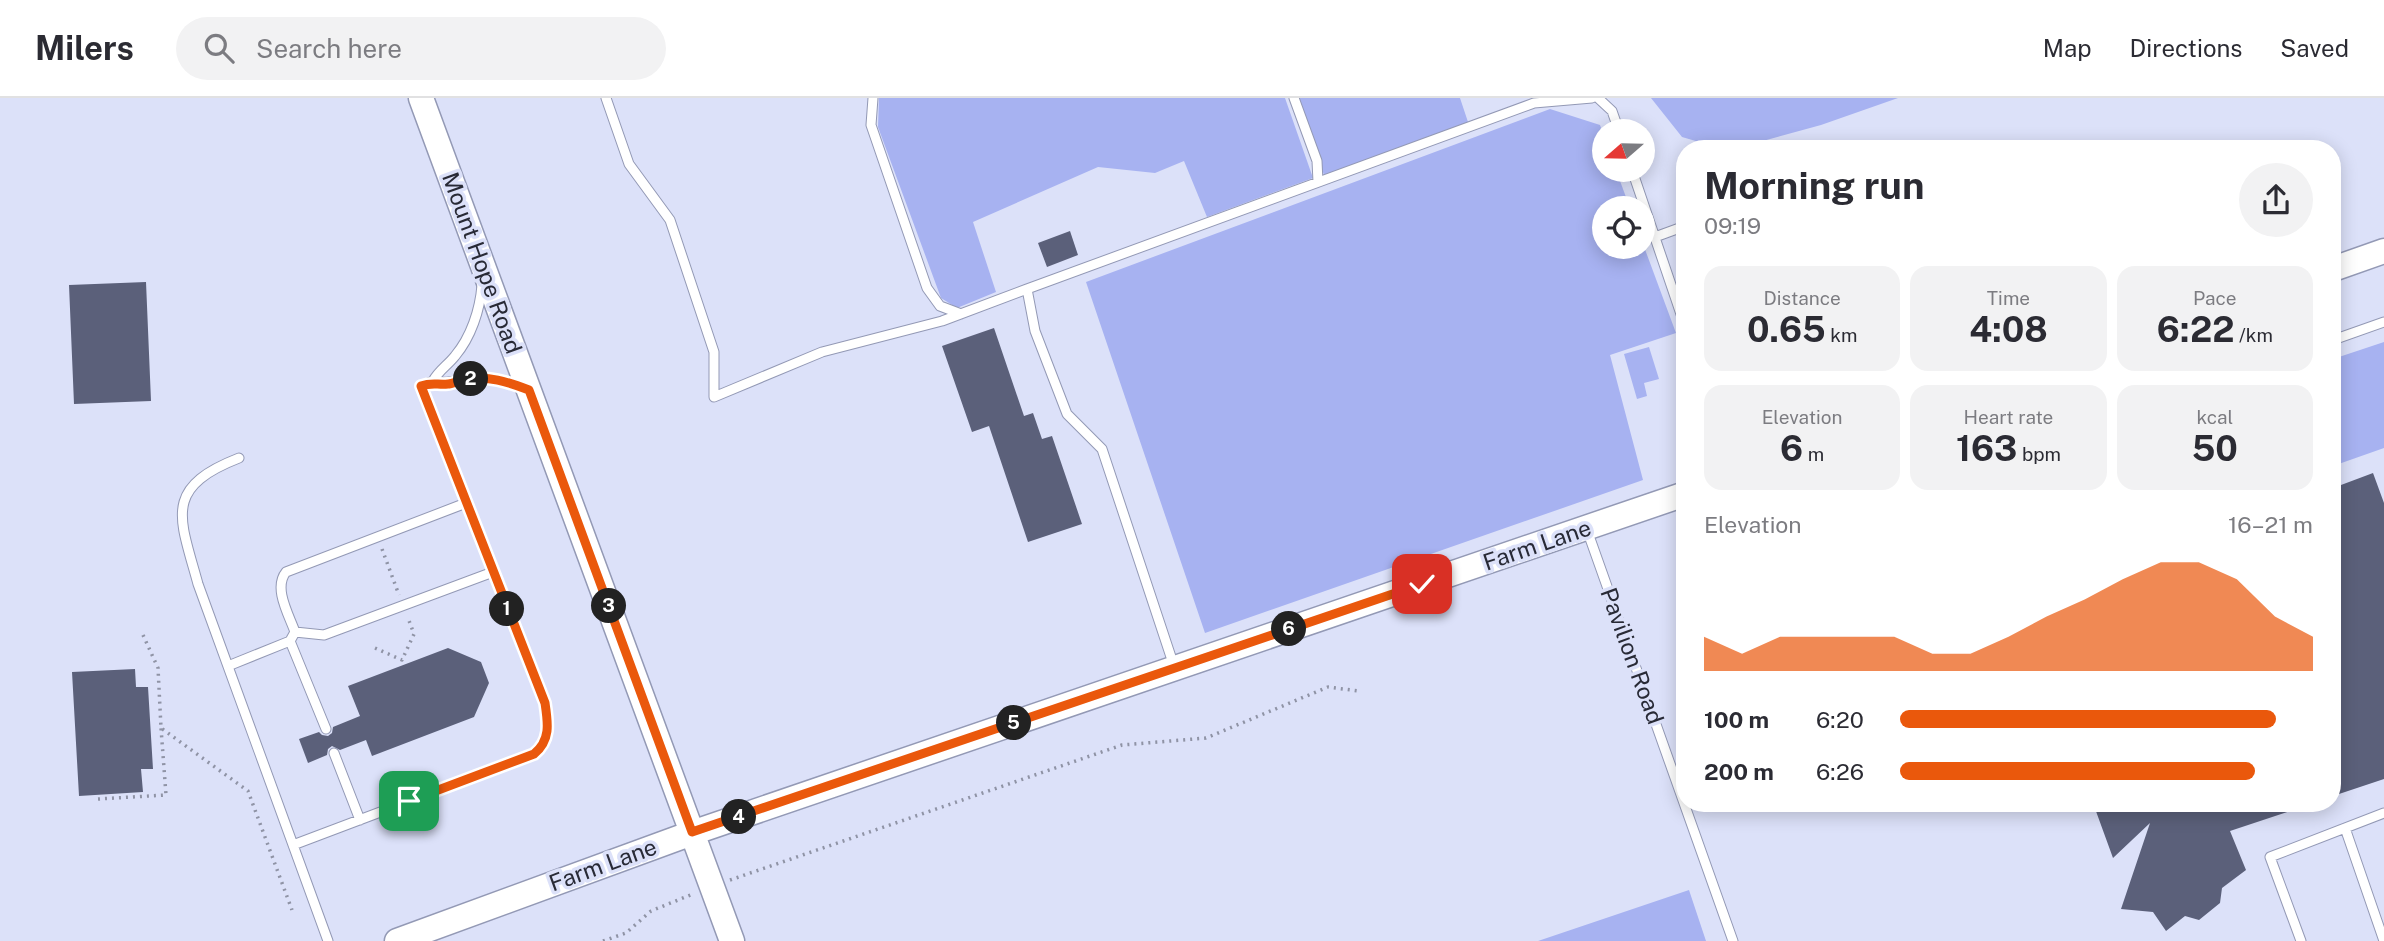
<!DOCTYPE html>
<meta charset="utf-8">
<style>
:root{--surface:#fff;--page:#f2f2f3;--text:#2b2b33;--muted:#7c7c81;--line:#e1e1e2;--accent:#ea580c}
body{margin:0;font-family:"Public Sans",sans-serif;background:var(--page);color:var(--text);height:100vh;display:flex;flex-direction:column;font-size:26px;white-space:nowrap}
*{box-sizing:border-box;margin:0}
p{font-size:23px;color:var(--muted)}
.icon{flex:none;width:38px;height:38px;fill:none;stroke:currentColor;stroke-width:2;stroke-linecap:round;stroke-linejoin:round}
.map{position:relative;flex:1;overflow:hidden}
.panel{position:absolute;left:1676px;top:42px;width:665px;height:672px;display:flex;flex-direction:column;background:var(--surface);border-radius:28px;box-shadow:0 4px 18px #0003}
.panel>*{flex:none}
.needle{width:46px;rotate:250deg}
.buttons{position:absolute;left:1592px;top:21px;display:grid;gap:14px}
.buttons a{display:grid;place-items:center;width:63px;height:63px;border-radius:50%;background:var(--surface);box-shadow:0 4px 18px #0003;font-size:35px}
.pin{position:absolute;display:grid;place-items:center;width:60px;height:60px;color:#fff;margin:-30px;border-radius:14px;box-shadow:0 4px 10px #0006}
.km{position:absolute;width:35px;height:35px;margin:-18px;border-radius:50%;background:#222;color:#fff;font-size:19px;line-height:35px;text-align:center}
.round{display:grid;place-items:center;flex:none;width:74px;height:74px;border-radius:37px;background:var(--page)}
.head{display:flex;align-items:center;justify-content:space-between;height:119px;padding:0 28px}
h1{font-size:38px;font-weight:700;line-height:52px}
.figures{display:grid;grid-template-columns:repeat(3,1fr);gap:10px;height:119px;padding:7px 28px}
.figures div{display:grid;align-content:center;border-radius:18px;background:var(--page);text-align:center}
.figures b{font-size:35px;font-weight:700}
.figures small{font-size:19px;font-weight:400}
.figures p{font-size:19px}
.chart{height:196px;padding:14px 28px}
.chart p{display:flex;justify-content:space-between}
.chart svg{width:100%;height:126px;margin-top:7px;fill:var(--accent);opacity:.7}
ul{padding:0 28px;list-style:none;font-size:23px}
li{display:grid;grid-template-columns:112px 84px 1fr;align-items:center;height:52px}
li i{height:18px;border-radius:9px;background:var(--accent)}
header{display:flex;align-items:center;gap:42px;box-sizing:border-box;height:98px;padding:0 35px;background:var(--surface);border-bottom:2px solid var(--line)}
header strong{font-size:33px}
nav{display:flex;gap:38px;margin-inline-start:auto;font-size:24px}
.search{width:490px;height:63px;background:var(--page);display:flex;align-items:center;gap:18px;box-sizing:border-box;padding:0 24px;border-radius:38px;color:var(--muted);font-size:26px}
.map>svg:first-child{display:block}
.green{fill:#a7b2f1}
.building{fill:#5b607a}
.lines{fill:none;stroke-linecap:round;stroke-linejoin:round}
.lane-casing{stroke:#9399b5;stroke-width:11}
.secondary-casing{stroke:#9399b5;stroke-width:27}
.path{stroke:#8f93a5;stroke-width:3.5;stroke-dasharray:2 5;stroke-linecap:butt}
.lane{stroke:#fff;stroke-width:9}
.secondary{stroke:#fff;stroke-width:24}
.route-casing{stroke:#fff;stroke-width:14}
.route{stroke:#ea580c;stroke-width:9}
.labels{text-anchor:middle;stroke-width:7;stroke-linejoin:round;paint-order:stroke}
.street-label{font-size:23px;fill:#282a36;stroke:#dce1f9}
</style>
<header>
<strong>Milers</strong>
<div class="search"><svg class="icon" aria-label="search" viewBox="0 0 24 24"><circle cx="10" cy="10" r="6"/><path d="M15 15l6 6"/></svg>Search here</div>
<nav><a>Map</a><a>Directions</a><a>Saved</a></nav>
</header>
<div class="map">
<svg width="2384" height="843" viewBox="0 0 2384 843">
<rect width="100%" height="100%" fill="#dce1f9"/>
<path class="green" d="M879,0H1285L1313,80L1207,119L1184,63L1155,75L1098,69L973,124L996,194L957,210L941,200L878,29Z
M1297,0H1460L1468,24L1324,77Z
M1651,0H1898L1821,27L1734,51H1723L1682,39Z
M1550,11L1600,27L1605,41V72H1616L1630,110H1605V149H1643V146L1676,235L1610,257L1643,382L1205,535L1086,184Z
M2384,244V350L2333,368V261Z
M1649,249L1659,281L1644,285L1647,298L1637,301L1624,256Z
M1689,792L1706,843H1538Z"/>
<path class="building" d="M1070,133L1078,157L1047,169L1038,145Z
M146,184L151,303L74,306L69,187Z
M994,230L1024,318L1033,315L1042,341L1052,338L1082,426L1028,444L989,328L972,334L942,248Z
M2373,375L2384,405V681L2333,698V390Z
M448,550L481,564L489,585L474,619L372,658L366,642L340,652L332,648L328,651L327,657L308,665L299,641L319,634L322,637L328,638L332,635L333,629L360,618L348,588Z
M135,571L136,589H148L153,671H141L143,694L79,698L72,574Z
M2093,705H2304L2305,708L2230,733L2246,772L2222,790L2220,805L2199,822L2185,818L2166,833L2153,814L2121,811L2150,725L2113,760Z"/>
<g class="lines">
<g class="lane-casing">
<path id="lane" d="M606,0L629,66L670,122L714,254V299L822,254L942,223L1027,191L1035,233L1067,316L1102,351L1174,568
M873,0L871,27L927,190L940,208L961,216
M1294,0L1317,63L1318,84
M1598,0L1612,13L1619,33
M1632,72L1685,228
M1655,139L1685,128
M482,187C480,212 471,239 455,258C447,268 439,272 433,283C446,286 454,283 467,281C487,279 504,282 523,290
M1027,191L1534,5L1592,0
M2333,242L2384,224
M239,360C162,390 180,420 198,486L328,843
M1587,432L1733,843
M295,534L324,537L493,474
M290,543L326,631
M228,568L290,543L295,534C289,517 273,490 286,474L466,405
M334,655L360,722
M2345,730L2384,843
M293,747L534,656C551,642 548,625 545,605L421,288L433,283
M2301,843L2270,759L2384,715"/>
</g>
<g class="secondary-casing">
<path id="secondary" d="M421,0L732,843
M2333,171L2384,153
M397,843L692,735L1685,396"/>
</g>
<path class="path" d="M382,451L399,497
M143,537L158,570L161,630L248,693L292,812
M375,550L402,562L414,536L408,520
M98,701L166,697L161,630
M730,782L1122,647L1206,640L1328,589L1359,593
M603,843L626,835L651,813L693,796"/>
<use href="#lane" class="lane"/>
<use href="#secondary" class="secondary"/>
</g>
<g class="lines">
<g class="route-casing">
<path id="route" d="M409,703L534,656C551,642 548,625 545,605L421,288C432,284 437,287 448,286C453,286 459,282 464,282C488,277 508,284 529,292L692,734L1422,486"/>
</g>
<use href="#route" class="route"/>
</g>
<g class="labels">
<g class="street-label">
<text transform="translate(482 165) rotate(70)" y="8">Mount Hope Road</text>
<text transform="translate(1537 447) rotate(-19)" y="8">Farm Lane</text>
<text transform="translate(1632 558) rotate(70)" y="8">Pavilion Road</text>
<text transform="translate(603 767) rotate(-20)" y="8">Farm Lane</text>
</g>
</g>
</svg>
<div class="buttons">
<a><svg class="needle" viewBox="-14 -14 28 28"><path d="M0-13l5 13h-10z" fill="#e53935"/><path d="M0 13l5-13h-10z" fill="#7c7c81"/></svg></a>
<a><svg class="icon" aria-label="locate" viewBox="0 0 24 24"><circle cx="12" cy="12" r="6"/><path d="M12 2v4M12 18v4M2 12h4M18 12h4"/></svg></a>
</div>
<div class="pin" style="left:409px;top:703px;background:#1e9e55"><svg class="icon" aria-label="arrive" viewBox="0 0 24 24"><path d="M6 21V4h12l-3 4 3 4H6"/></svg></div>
<div class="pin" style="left:1422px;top:486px;background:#d93025"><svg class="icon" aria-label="check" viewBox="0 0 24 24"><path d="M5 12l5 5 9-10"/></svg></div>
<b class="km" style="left:507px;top:511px">1</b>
<b class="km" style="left:471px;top:281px">2</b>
<b class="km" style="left:609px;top:508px">3</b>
<b class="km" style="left:739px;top:719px">4</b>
<b class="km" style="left:1014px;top:625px">5</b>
<b class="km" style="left:1289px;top:531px">6</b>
<section class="panel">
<div class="head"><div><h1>Morning run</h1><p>09:19</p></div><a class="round"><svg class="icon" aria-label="share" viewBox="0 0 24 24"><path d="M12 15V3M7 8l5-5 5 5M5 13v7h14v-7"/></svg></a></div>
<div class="figures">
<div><p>Distance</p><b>0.65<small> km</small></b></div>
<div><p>Time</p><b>4:08</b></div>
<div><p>Pace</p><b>6:22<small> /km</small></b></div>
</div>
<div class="figures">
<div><p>Elevation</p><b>6<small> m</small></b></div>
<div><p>Heart rate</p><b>163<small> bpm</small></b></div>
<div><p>kcal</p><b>50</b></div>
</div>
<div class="chart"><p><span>Elevation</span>16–21 m</p>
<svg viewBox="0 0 160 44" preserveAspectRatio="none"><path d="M0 44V32L10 38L20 32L30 32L40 32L50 32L60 38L70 38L80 32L90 25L100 19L110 12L120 6L130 6L140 12L150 25L160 32V44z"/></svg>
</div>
<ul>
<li><b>100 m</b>6:20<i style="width:91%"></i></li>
<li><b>200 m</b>6:26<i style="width:86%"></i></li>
</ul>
</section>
</div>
